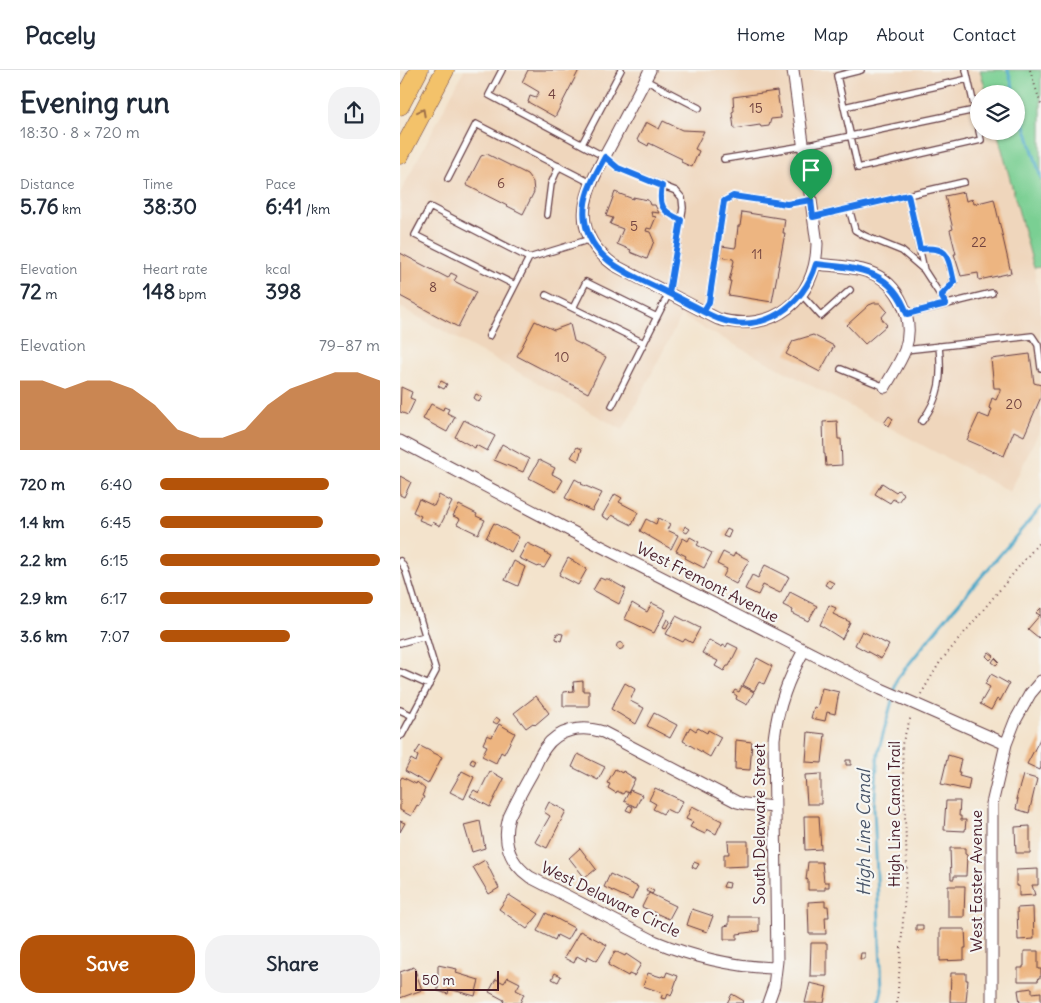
<!DOCTYPE html>
<meta charset="utf-8">
<style>
:root{--surface:#fff;--page:#f2f2f3;--text:#1f2937;--muted:#747a83;--line:#e0e1e3;--accent:#b45309}
body{margin:0;font-family:Delius,sans-serif;background:var(--page);color:var(--text);height:100vh;display:flex;flex-direction:column;font-size:19px;white-space:nowrap}
*{box-sizing:border-box;margin:0}
p{font-size:16px;color:var(--muted)}
.icon{flex:none;width:28px;height:28px;fill:none;stroke:currentColor;stroke-width:2;stroke-linecap:round;stroke-linejoin:round}
.map{position:relative;flex:1;overflow:hidden}
.details{display:flex;flex-direction:column;background:var(--surface);width:400px}
.details>*{flex:none}
.fabs{position:absolute;left:570px;top:15px;display:grid;gap:10px}
.fabs a{display:grid;place-items:center;width:55px;height:55px;border-radius:50%;background:var(--surface);box-shadow:0 1px 4px #0004;font-size:25px}
.scale{position:absolute;left:15px;bottom:12px;width:84px;box-sizing:border-box;padding-left:5px;border:2px solid #4a1f2b;border-top:0;font-size:14px;line-height:18px;white-space:nowrap;color:#4a1f2b;-webkit-text-stroke:4px #f6f6f2;paint-order:stroke}
.pin{position:absolute;display:grid;place-items:center;width:42px;height:42px;color:#fff;margin:-51px -21px;border-radius:50% 50% 50% 0;rotate:-45deg;box-shadow:0 0 5px #0007}
.pin .icon{rotate:45deg}
.round{display:grid;place-items:center;flex:none;width:52px;height:52px;border-radius:20px;background:var(--page)}
.summary{display:flex;align-items:center;justify-content:space-between;height:85px;padding:0 20px}
h1{font-size:28px;font-weight:800;line-height:38px}
.stats{display:grid;grid-template-columns:repeat(3,1fr);gap:8px;height:85px;padding:5px 20px}
.stats div{display:grid;align-content:center}
.stats b{font-size:21px;font-weight:800}
.stats small{font-size:14px;font-weight:400}
.stats p{font-size:14px}
.chart{height:140px;padding:10px 20px}
.chart p{display:flex;justify-content:space-between}
.chart svg{width:100%;height:90px;margin-top:5px;fill:var(--accent);opacity:.7}
.cta{display:flex;gap:10px;margin-top:auto;padding:10px 20px}
.cta a{flex:1;height:58px;border-radius:20px;background:var(--accent);color:#fff;font-size:20px;font-weight:800;line-height:58px;text-align:center}
.cta a+a{background:var(--page);color:var(--text)}
ul{padding:0 20px;list-style:none;font-size:16px}
li{display:grid;grid-template-columns:80px 60px 1fr;align-items:center;height:38px}
li i{height:12px;border-radius:6px;background:var(--accent)}
header{display:flex;align-items:center;gap:30px;box-sizing:border-box;height:70px;padding:0 25px;background:var(--surface);border-bottom:1px solid var(--line)}
header strong{font-size:24px}
nav{display:flex;gap:28px;margin-inline-start:auto;font-size:18px}
main{display:flex;flex:1;min-height:0}
.map>svg:first-child{display:block}
.built{fill:#efd6bc}
.green{fill:#7acf93;stroke:#62775f}
.lines{fill:none;stroke-linecap:round;stroke-linejoin:round}
.stream{stroke:#4aa8c9;stroke-width:3}
.building{fill:#edb581}
.service-casing{stroke:#633c43;stroke-width:8}
.minor-casing{stroke:#633c43;stroke-width:13}
.primary-casing{stroke:#633c43;stroke-width:19}
.path{stroke:#633c43;stroke-width:2;stroke-dasharray:1 4;stroke-linecap:butt}
.service{stroke:#fff;stroke-width:5.5}
.minor{stroke:#fff;stroke-width:11}
.primary{stroke:#f3c26a;stroke-width:18}
.oneway{stroke:#9e704a}
.route-casing{stroke:#fff;stroke-width:10}
.route{stroke:#1a73e8;stroke-width:6}
.labels{text-anchor:middle;stroke-width:4.5;stroke-linejoin:round;paint-order:stroke}
.number-label{font-size:14px;fill:#734440}
.street-label{font-size:16px;fill:#4a1f2b;stroke:#f6f6f2}
.water-label{font-size:18px;font-style:italic;fill:#4a566a;stroke:#f6f6f2}
</style>
<header>
<strong>Pacely</strong>
<nav><a>Home</a><a>Map</a><a>About</a><a>Contact</a></nav>
</header>
<main>
<section class="details">
<div class="summary"><div><h1>Evening run</h1><p>18:30 · 8 × 720 m</p></div><a class="round"><svg class="icon" aria-label="share" viewBox="0 0 24 24"><path d="M12 15V3M7 8l5-5 5 5M5 13v7h14v-7"/></svg></a></div>
<div class="stats">
<div><p>Distance</p><b>5.76<small> km</small></b></div>
<div><p>Time</p><b>38:30</b></div>
<div><p>Pace</p><b>6:41<small> /km</small></b></div>
</div>
<div class="stats">
<div><p>Elevation</p><b>72<small> m</small></b></div>
<div><p>Heart rate</p><b>148<small> bpm</small></b></div>
<div><p>kcal</p><b>398</b></div>
</div>
<div class="chart"><p><span>Elevation</span>79–87 m</p>
<svg viewBox="0 0 160 44" preserveAspectRatio="none"><path d="M0 44V10L10 10L20 14L30 10L40 10L50 14L60 22L70 34L80 38L90 38L100 34L110 22L120 14L130 10L140 6L150 6L160 10V44z"/></svg>
</div>
<ul>
<li><b>720 m</b>6:40<i style="width:77%"></i></li>
<li><b>1.4 km</b>6:45<i style="width:74%"></i></li>
<li><b>2.2 km</b>6:15<i style="width:100%"></i></li>
<li><b>2.9 km</b>6:17<i style="width:97%"></i></li>
<li><b>3.6 km</b>7:07<i style="width:59%"></i></li>
</ul>
<div class="cta"><a>Save</a><a>Share</a></div>
</section>
<div class="map">
<svg width="641" height="933" viewBox="0 0 641 933">
<rect width="100%" height="100%" fill="#f6f6f2"/>
<filter id="ink" filterUnits="userSpaceOnUse"><feTurbulence type="fractalNoise" baseFrequency=".02" numOctaves="2"/><feDisplacementMap in="SourceGraphic" scale="10" xChannelSelector="R" yChannelSelector="G"/><feConvolveMatrix kernelMatrix="1 2 1 2 8 2 1 2 1" color-interpolation-filters="sRGB"/></filter>
<filter id="wash" filterUnits="userSpaceOnUse"><feTurbulence type="fractalNoise" baseFrequency=".0096" numOctaves="4" result="noise"/><feDisplacementMap in="SourceGraphic" scale="20" xChannelSelector="R" yChannelSelector="G"/><feGaussianBlur stdDeviation="1.12" result="paint"/><feColorMatrix in="noise" values="0 0 0 0 0 0 0 0 0 0 0 0 0 0 0 0 0 1.4 0 .05"/><feComposite in="paint" operator="in"/></filter>
<g filter="url(#wash)">
<rect width="100%" height="100%" fill="#f3e3cc"/>
<path class="built" d="M64,0H580L587,24H579V61H597L634,198L641,237V357L610,422L281,246L223,360L0,237V123Z"/>
<path class="green" d="M580,0H641V197L634,198L597,61H616V24H587Z"/>
<g class="lines">
<path class="stream" d="M608,0L615,24
M616,26L641,108
M494,621L497,609L540,555L641,437
M479,933L482,920L474,738L478,683L493,627"/>
</g>
<g id="blocks">
<path class="building" d="M128,0H179L155,47L128,32L130,26L136,28L139,22L122,12Z
M377,21L381,48L371,49L369,56L361,57L360,55L334,59L332,42L334,41L333,27Z
M263,51L282,60L304,61L295,79L299,81L292,97L281,92L282,89L249,73L248,76L237,70L246,52L259,59Z
M87,84L127,104L133,112L134,122L123,144L66,115L81,86Z
M215,122L233,129V127L248,130L250,135H255L259,143L251,142L252,146L256,147L251,159L247,158L246,161L250,162L254,171L247,189L230,182L231,180L217,174L223,159L210,154L213,148L206,146Z
M564,122L566,131L573,129L574,134L594,129L611,203L579,210L578,203L561,206L554,184H556L550,160L553,159L545,126Z
M342,142L385,149L383,163H385L372,232L328,225L331,211H329L334,191L333,189L320,187L322,176L335,178L336,176L338,156H340Z
M0,183L48,208L51,203L57,206L54,211L76,222L58,257L0,226Z
M474,233H480L487,241L481,248L487,255L465,274L447,255L469,235Z
M135,251L154,260L170,254L174,271L206,287L188,323L117,286Z
M413,265L434,276L420,302L386,284L393,271Z
M630,284L634,313L641,315V327L624,366L614,361L604,386L567,370L579,344L589,348L592,339L589,338L592,328L596,330L600,321V318H594L591,289Z
M41,311L47,314L44,319L38,316Z
M1,317L12,322L10,328L15,330L8,345L0,342Z
M76,324L82,327L79,332L74,328Z
M31,334L43,340L44,337L49,339L47,343L55,347L47,362L23,349Z
M489,346L493,349L489,356L484,353Z
M64,350L95,366L87,381L76,375L75,378L55,367Z
M437,351L438,369H441L442,395L426,396L425,384H424L423,352Z
M102,374L129,389L123,402L94,390Z
M177,377L182,379L178,391L171,387Z
M139,390L155,398L152,404L163,410L156,422L129,408Z
M0,406L11,412L4,427L0,425Z
M175,409L182,413L181,414L202,423L192,441L165,428Z
M482,413L496,422L498,420L504,424L498,432L493,429L490,433L475,424Z
M215,424L222,428L219,432L238,442L232,455L212,445L209,450L202,446Z
M39,425L52,432L40,456L33,452L31,455L19,450L21,446L13,442L19,429L34,436Z
M59,435L77,444L76,446L85,450L78,464L57,454L60,449L53,446Z
M258,448L270,454L267,460L278,465L271,479L240,461L246,449L256,454Z
M94,453L119,467L111,482L86,468Z
M285,456L290,459L287,463L283,461Z
M327,459L331,461L328,468L323,466Z
M290,467L299,472L297,475L312,483L304,498L285,488L286,486L276,481L283,468L288,471Z
M127,473L146,482L145,483L151,486L144,498L139,496L138,497L119,488Z
M323,482L333,487L335,483L349,490L336,514L323,507L327,499L317,494Z
M168,488L187,499L178,515L159,505Z
M114,491L125,497L118,516L105,510Z
M365,495L389,507L380,523L363,515L358,525L345,519L352,505L358,508Z
M200,508L205,510L206,509H208L226,519L219,534L193,520Z
M428,510L434,513L431,518L425,515Z
M390,522L417,536L408,551L392,543L393,540L383,535Z
M232,533L247,542L252,533L266,540L254,563L225,549Z
M429,535L436,538L433,544L450,552L442,569L420,555Z
M641,538V566L639,568L628,559L640,545L636,543Z
M276,546L300,558L292,573L285,569L283,572L266,564Z
M267,549L270,551L266,558L263,557Z
M462,561L489,575L481,589L455,575Z
M157,563L163,564L161,571L156,569Z
M309,570L322,577L323,575L326,577L328,573L338,578L329,596H327L324,601L315,596L318,591L302,583Z
M216.5 576a3.5 3.5 0 1 1 7 0a3.5 3.5 0 1 1-7 0Z
M589,582L594,586L590,590L586,586Z
M357,588L372,596L364,614L359,612L354,621L343,615Z
M595,588L599,592L596,595L592,592Z
M591,604L609,614L600,631L597,629L591,640L580,634L590,617L585,614Z
M183,611V621H189V636H163V622L174,621L173,612Z
M225,613L235,619L230,631L244,638L236,654L211,639Z
M342,616L354,622L347,635L336,629L337,626L333,623L335,620L339,622Z
M422,618L439,622L435,644L427,642L425,651L411,648L414,637L417,638Z
M136,626L149,643L135,655L133,653L126,658L114,643Z
M254,643L277,655L270,668L247,656Z
M96,647L100,650L97,654L93,652Z
M99,654L115,663L104,684L101,682L96,693L82,686L87,676L83,674L87,665L92,667Z
M290,657L296,661L298,658L307,663L308,660L321,667L310,687L283,671Z
M408,662L425,664L422,693L406,692Z
M641,667V697L640,700L627,694Z
M336,670L352,672L350,700L335,699Z
M20,676L42,687L28,714L5,701L11,689L16,692L18,686L15,684Z
M178,684L205,697L198,710L172,697Z
M548,685L561,689L558,702H560L559,706L570,709L568,720L541,714Z
M72,688L76,690L74,695L70,693Z
M446,690H451V695H446Z
M215,699L222,703L223,701L231,706V707L235,709L228,723L225,721L223,724L217,721L216,723L208,718L210,714L207,713Z
M62,701L74,707L64,729L50,722Z
M90,701L104,709L90,737L70,726L74,720L79,723Z
M421,704V734H407L405,705Z
M623,705L637,709L629,743L616,739L618,729H616Z
M2,707L16,714L17,712L25,719L22,726L24,727L19,736L17,735L11,746L0,740V710Z
M255,718L283,731L276,744L266,739L263,744L253,739L256,734L249,730Z
M230,720L242,725L236,737L224,731Z
M546,731H560L559,746H561V750H566L565,761L544,760Z
M149,732L166,741L147,778L135,772L150,746L144,742Z
M229,735L233,737L231,742L226,740Z
M292,736L322,751L316,764L307,759L305,764L290,757L293,752L286,749Z
M404,746H419L421,779L405,780Z
M0,751L5,753L0,762Z
M80,751L85,778L72,782L64,755Z
M630,756V783H616L615,757Z
M328,771H348V796L324,797V784H329Z
M180,778L196,799L185,808L169,788Z
M550,778H565V784L567,785L566,806H554V809H551Z
M85,790L99,818L89,824L73,797Z
M294,792L299,794L296,799L292,797Z
M408,792H422L424,812H429V817H425V820H408V809L406,810Z
M638,799V815H632L635,825L619,826V816H616V800Z
M210,804L238,817L232,830L204,817Z
M325,812L330,813L329,818L323,817Z
M548,816H565L564,847H548Z
M248,818L254,821L252,824L246,821Z
M249,823L276,836L269,849L242,837Z
M109,825L139,844L127,859L99,839Z
M425,831V836H428L429,847H425L426,864H409L408,832Z
M633,837L634,869L618,870L617,838Z
M292,839L313,846L307,862L287,855Z
M146,843L174,858L167,870L157,865L155,870L137,861Z
M329,847H359V861L337,864V869H324V856L329,855Z
M516,855H523V860H516Z
M540,859H565L566,878H564V890L540,891Z
M180,861L207,875L197,891L188,886L186,891L177,886L174,893L164,888Z
M411,873H427V906H410Z
M215,881L225,886L226,884L241,894L234,906L229,904L228,906L208,895Z
M624,881H638V899H641V907H639L638,911H618V898H623V896H624Z
M461,883H465V889H460Z
M38,895L57,899L56,903L79,910L75,926L49,919L48,924L38,921Z
M14,897L22,920L0,928V902Z
M267,902L278,906L271,926L268,924L266,929L261,928L263,923L243,916L248,903L261,907L262,906L265,907Z
M155,903L161,906L158,912L152,909Z
M551,903H566V910H568L566,932H550Z
M108,907L120,913L116,920L124,924L120,933H103L104,930L89,922L96,909L104,913Z
M410,913L427,917L424,933H405Z
M632,918V923L641,922V933H620L618,920Z
M332,924L344,931L342,933H327Z"/>
</g>
</g>
<g filter="url(#ink)">
<use href="#blocks" fill-opacity="0" stroke="#633c43" stroke-width="1"/>
<g class="lines">
<g class="service-casing">
<path id="service" d="M102,0L89,25L205,87L218,98L276,121L282,128L283,138L269,223L212,336
M461,0L437,6L458,98L581,70L579,61
M245,10L299,38
M444,37L568,9
M575,40L579,59
M182,74L221,0
M324,89L403,76L575,40L566,0
M48,109L76,54L191,113
M262,116C258,136 263,142 281,150
M508,125L524,200L546,234
M449,138L455,160L465,166L502,181L524,200
M147,145L151,114L159,96
M413,147L564,112
M520,179C550,176 548,187 554,212L541,226
M115,215L15,165L30,137L129,188
M146,225L244,273
M402,225L421,246L450,220
M173,238L186,212L257,247
M304,241L309,232L324,131L333,126L387,134L411,130
M507,244L592,223
M89,266L129,188L191,169
M505,280L632,266L638,275L641,298
M441,299L485,317
M522,351C541,326 542,306 539,276
M0,491L5,499L36,601L2,665L0,666
M0,573L25,566
M0,602L29,615
M0,640L13,646"/>
</g>
<g class="minor-casing">
<path id="minor" d="M250,0C238,24 225,47 213,71C189,116 162,157 214,195L318,249C373,264 416,230 417,174L393,0
M416,194C433,196 452,196 469,202C500,213 515,250 505,280C500,293 491,306 485,317
M0,371L165,458L481,619L606,674
M374,737L345,734L337,732L203,662C182,655 158,659 145,678C139,686 136,695 132,703C124,717 116,732 109,747C102,771 109,792 130,807L254,871C293,887 333,897 376,898
M368,933L374,916L377,891L374,669C378,635 388,610 404,580
M592,933V734L606,674L615,651L630,624L641,611"/>
</g>
<g class="primary-casing">
<path id="primary" d="M0,36L19,0
M0,85L45,0"/>
</g>
<path class="path" d="M630,0L641,35
M521,624L540,592L641,470
M497,933L507,796L502,674L511,646"/>
<use href="#service" class="service"/>
<use href="#minor" class="minor"/>
<use href="#primary" class="primary"/>
</g>
<defs><path id="oneway-chevron" d="M-2-3.5L2.5 0L-2 3.5" fill="none" stroke-width="1.6" stroke-linecap="round" stroke-linejoin="round" transform="scale(1.25)"/></defs>
<use class="oneway" href="#oneway-chevron" transform="translate(22 42) rotate(-62)"/>
</g>
<g class="lines" filter="url(#ink)">
<g class="route-casing">
<path id="route" d="M411,130L387,134L333,126L324,131L309,232L304,241L269,223L281,150C263,142 258,136 262,116L218,98L205,87C194,107 181,127 185,151C191,193 235,206 268,223C284,231 301,242 319,249C362,265 404,236 416,194C456,198 492,199 507,244L546,234L541,226L554,212C548,187 550,176 520,179L508,125L413,147L411,130"/>
</g>
<use href="#route" class="route"/>
</g>
<g class="labels">
<g class="number-label">
<text x="152" y="29">4</text>
<text x="356" y="43">15</text>
<text x="101" y="118">6</text>
<text x="234" y="161">5</text>
<text x="579" y="177">22</text>
<text x="357" y="189">11</text>
<text x="33" y="222">8</text>
<text x="162" y="292">10</text>
<text x="614" y="339">20</text>
</g>
<g class="street-label">
<text transform="translate(308 512) rotate(27)" y="6">West Fremont Avenue</text>
<text transform="translate(494 744) rotate(-90)" y="6">High Line Canal Trail</text>
<text transform="translate(359 754) rotate(-90)" y="6">South Delaware Street</text>
<text transform="translate(576 811) rotate(-90)" y="6">West Easter Avenue</text>
<text transform="translate(211 829) rotate(26)" y="6">West Delaware Circle</text>
</g>
<g class="water-label">
<text transform="translate(464 763) rotate(-90)" y="6">High Line Canal</text>
</g>
</g>
</svg>
<div class="fabs">
<a><svg class="icon" aria-label="layers" viewBox="0 0 24 24"><path d="M12 4l9 5-9 5-9-5zM3 14l9 5 9-5"/></svg></a>
</div>
<div class="scale">50 m</div>
<div class="pin" style="left:411px;top:130px;background:#1e9e55"><svg class="icon" aria-label="arrive" viewBox="0 0 24 24"><path d="M6 21V4h12l-3 4 3 4H6"/></svg></div>
</div>
</main>
